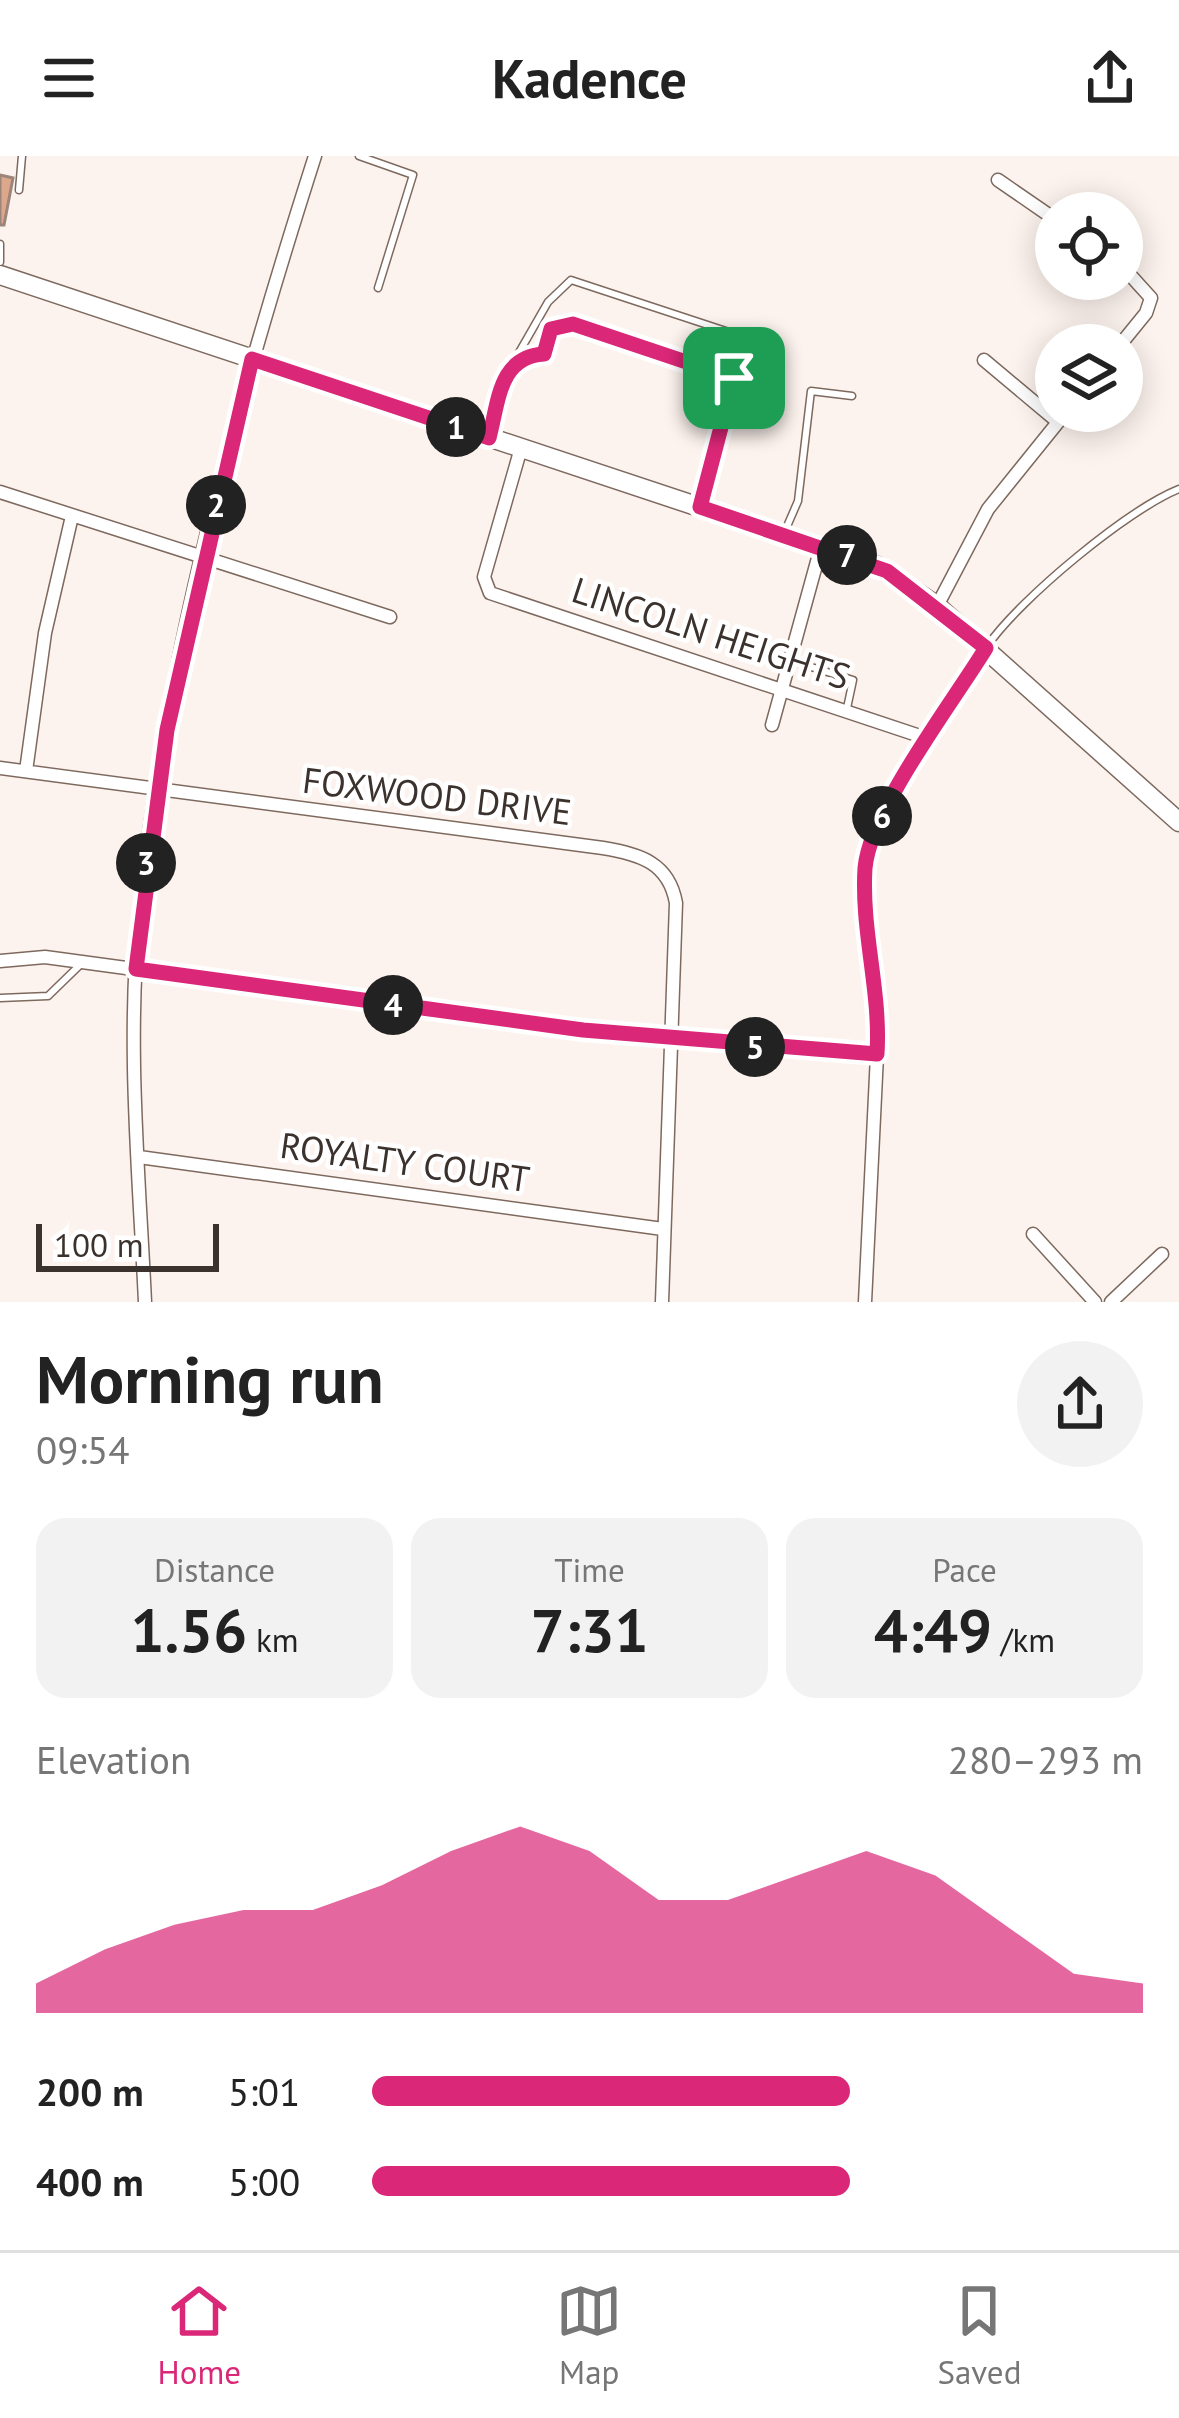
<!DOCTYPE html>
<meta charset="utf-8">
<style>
:root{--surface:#fff;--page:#f2f2f2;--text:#222;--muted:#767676;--line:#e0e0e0;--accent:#db2777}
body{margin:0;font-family:"PT Sans",sans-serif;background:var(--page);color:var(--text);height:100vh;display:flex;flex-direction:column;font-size:45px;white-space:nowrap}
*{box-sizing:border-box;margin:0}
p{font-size:39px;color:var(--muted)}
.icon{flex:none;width:66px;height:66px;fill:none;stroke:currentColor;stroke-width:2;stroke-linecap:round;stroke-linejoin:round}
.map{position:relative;height:1146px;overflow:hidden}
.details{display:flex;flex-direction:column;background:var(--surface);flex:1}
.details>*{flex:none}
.fabs{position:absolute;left:1035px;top:36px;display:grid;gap:24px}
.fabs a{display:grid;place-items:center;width:108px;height:108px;border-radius:50%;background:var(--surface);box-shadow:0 6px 30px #0003;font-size:60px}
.scale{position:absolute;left:36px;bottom:30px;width:183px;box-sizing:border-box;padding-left:12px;border:6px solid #3b322d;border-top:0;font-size:33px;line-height:42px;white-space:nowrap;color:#3b322d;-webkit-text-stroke:9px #fff;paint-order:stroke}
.pin{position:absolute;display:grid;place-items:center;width:102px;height:102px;color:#fff;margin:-51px;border-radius:24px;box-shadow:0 6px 18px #0006}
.km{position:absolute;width:60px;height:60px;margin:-30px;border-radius:50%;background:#222;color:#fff;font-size:33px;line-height:60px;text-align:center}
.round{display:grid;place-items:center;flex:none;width:126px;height:126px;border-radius:63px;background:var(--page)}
.overview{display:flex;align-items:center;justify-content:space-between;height:204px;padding:0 36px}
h1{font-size:66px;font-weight:600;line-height:90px}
.metrics{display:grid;grid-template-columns:repeat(3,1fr);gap:18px;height:204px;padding:12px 36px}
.metrics div{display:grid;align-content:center;border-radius:30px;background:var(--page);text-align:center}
.metrics b{font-size:60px;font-weight:600}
.metrics small{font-size:33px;font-weight:400}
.metrics p{font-size:33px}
.chart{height:336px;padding:24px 36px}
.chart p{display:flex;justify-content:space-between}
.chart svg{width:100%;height:216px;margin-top:12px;fill:var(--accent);opacity:.7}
ul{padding:0 36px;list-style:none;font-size:39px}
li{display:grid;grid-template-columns:192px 144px 1fr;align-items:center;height:90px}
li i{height:30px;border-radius:15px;background:var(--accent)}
header{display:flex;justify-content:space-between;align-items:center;height:156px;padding:0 36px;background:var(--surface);font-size:54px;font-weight:600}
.tab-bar{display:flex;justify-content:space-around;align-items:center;height:168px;border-top:3px solid var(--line);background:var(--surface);font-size:33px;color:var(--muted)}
.tab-bar a{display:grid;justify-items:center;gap:6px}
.tab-bar .active{color:var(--accent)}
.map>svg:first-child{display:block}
.building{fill:#dda78b;stroke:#9c857a;stroke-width:3}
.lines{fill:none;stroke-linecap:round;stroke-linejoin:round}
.lane-casing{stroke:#7e695e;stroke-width:9}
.street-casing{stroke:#7e695e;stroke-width:15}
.secondary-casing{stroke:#7e695e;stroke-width:21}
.lane{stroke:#fff;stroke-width:6}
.street{stroke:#fff;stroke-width:12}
.secondary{stroke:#fff;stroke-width:18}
.route-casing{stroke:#fff;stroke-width:24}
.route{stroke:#db2777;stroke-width:15}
.labels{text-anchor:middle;stroke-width:9;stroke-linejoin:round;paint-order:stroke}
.street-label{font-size:36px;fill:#3b322d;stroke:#fff}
</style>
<header><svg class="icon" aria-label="menu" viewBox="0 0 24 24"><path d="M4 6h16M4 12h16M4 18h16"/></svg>Kadence<svg class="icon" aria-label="share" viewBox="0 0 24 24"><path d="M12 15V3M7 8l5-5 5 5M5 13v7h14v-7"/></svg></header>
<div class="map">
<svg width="1179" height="1146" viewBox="0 0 1179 1146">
<rect width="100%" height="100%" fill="#fdf3ee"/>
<path class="building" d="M0,19L13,22L4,69H0Z"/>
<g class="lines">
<g class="lane-casing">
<path id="lane" d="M359,0L413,19L378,132
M19,34L22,0
M0,88V106
M517,200L548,146L571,124L732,177L738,195L734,222
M490,278C500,240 499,202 544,198L552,173L573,168L733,222L701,346
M785,375L798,345L811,235L852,240
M988,489C1020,443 1127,354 1179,333
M792,505L853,524L847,552
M0,842L48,840L83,806"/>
</g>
<g class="street-casing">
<path id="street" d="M998,24L1056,64
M1120,189L1146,157L1151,142L1122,110
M984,204L1058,266
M521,292L484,421L490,437L929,583
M0,336L390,461
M937,450L988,353L1067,255
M772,569L821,391
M0,612L603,692C640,698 669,707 676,747L662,1146
M26,615L45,477L72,360
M0,805L45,801L583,874L877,899
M139,1001L663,1073
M1033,1078L1095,1146
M145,1146C139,1017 126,883 140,754C166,498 237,244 315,0
M865,1146L879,858L867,772L865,707L877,668L986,492
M1111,1146L1162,1098"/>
</g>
<g class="secondary-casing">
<path id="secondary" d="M0,119L877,410L937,450L1179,666"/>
</g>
<use href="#lane" class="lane"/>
<use href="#street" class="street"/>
<use href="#secondary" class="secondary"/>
</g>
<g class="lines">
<g class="route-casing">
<path id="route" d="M573,168L734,222L700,351L887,415L986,492C953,546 870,654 865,712C861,775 881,835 877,898L583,874L136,813L167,574L252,203L489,282C499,244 499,201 544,198L551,173Z"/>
</g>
<use href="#route" class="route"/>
</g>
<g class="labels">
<g class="street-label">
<text transform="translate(711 477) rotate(18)" y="13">LINCOLN HEIGHTS</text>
<text transform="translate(437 640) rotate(7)" y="13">FOXWOOD DRIVE</text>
<text transform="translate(405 1006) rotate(8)" y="13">ROYALTY COURT</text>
</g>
</g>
</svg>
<div class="fabs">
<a><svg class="icon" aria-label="locate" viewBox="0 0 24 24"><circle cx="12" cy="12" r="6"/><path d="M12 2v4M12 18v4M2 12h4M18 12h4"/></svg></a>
<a><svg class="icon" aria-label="layers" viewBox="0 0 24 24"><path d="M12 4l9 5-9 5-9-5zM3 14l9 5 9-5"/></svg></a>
</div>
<div class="scale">100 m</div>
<div class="pin" style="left:734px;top:222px;background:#1e9e55"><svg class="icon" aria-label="arrive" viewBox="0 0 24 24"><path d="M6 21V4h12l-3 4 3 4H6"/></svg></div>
<b class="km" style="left:456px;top:271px">1</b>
<b class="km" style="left:216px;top:349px">2</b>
<b class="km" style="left:146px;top:707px">3</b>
<b class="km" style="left:393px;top:849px">4</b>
<b class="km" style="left:755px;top:891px">5</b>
<b class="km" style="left:882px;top:660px">6</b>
<b class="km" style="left:847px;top:399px">7</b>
</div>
<section class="details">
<div class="overview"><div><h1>Morning run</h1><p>09:54</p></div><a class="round"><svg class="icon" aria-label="share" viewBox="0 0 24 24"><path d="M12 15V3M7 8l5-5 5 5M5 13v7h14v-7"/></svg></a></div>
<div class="metrics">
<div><p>Distance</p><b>1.56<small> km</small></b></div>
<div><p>Time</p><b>7:31</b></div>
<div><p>Pace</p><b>4:49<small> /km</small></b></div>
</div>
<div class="chart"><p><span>Elevation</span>280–293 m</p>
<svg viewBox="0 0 160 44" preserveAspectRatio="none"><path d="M0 44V38L10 31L20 26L30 23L40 23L50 18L60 11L70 6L80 11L90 21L100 21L110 16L120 11L130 16L140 26L150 36L160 38V44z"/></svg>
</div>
<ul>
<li><b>200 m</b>5:01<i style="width:62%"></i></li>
<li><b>400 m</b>5:00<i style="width:62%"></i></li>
</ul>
</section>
<nav class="tab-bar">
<a class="active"><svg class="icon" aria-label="home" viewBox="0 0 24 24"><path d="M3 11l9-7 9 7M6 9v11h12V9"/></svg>Home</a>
<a><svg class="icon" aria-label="map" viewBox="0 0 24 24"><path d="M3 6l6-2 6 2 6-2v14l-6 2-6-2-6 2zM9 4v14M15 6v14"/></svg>Map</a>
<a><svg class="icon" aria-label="saved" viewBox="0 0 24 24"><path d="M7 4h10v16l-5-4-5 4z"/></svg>Saved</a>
</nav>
